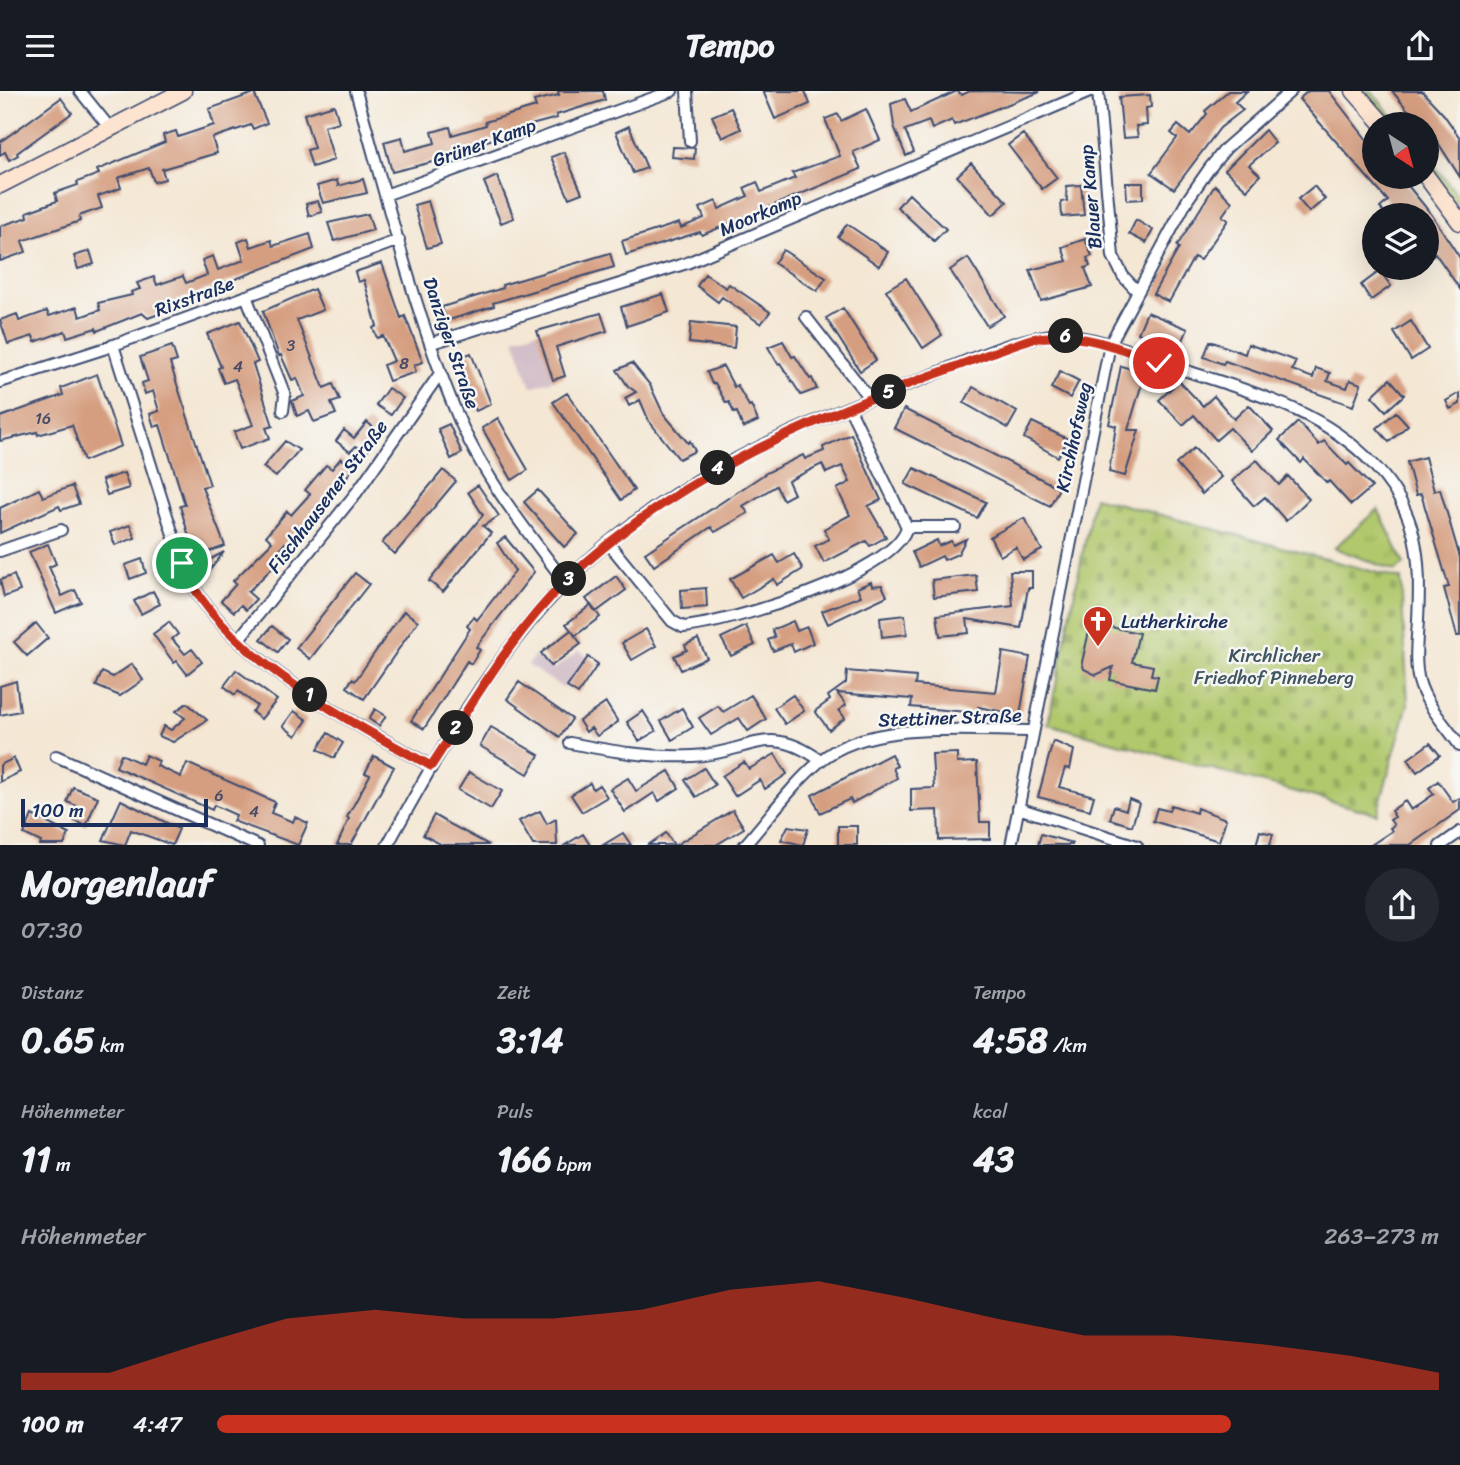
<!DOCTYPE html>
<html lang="de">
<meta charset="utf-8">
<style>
:root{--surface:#171b24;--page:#242831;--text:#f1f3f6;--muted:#9ea1a6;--accent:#c8321e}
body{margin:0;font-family:Sriracha,sans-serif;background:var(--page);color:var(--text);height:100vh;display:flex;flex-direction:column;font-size:26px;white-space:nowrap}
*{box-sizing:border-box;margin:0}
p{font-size:23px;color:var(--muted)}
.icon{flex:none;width:38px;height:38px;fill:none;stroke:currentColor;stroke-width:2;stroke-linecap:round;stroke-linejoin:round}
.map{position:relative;height:754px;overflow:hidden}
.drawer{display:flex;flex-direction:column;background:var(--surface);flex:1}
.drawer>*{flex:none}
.needle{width:46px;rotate:144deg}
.buttons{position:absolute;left:1362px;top:21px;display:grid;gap:14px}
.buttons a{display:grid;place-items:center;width:77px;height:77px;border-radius:50%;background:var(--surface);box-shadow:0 7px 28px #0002;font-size:35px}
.scale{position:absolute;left:21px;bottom:18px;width:187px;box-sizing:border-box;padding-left:7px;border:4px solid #1b2f5e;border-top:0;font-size:19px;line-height:24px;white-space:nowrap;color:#1b2f5e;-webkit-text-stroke:5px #f6f6f2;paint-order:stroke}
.pin{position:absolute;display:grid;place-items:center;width:60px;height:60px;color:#fff;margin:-30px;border:4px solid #fff;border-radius:50%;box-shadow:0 2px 7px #0007}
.km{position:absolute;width:35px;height:35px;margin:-18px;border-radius:50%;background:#222;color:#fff;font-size:19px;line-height:35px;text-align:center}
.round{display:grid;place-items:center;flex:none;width:74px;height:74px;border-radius:37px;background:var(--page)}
.overview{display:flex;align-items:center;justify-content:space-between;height:119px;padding:0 21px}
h1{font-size:38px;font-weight:800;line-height:52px}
.figures{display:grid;grid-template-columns:repeat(3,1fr);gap:10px;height:119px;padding:7px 21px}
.figures div{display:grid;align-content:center}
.figures b{font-size:35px;font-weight:800}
.figures small{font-size:19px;font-weight:400}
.figures p{font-size:19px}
.chart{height:196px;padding:14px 21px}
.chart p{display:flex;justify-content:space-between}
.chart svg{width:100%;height:126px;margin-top:7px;fill:var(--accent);opacity:.7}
ul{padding:0 21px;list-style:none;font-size:23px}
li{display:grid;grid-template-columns:112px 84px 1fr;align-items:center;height:52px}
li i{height:18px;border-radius:9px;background:var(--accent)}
header{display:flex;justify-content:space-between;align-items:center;height:91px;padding:0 21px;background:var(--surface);font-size:32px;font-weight:800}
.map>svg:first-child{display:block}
.industrial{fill:#d2bdc8}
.grass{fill:url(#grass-tufts);stroke:#667c65;stroke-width:2}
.cemetery{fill:url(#cemetery-stones);stroke:#667c65;stroke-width:2}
.building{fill:#d59e80}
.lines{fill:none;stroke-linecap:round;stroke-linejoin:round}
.street-casing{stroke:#3c4b70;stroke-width:14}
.secondary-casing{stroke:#3c4b70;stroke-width:19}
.street{stroke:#fff;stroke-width:10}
.secondary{stroke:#fde4d1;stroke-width:16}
.route-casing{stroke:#fff;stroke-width:14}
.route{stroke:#c8321e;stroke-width:9}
.labels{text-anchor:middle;stroke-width:5;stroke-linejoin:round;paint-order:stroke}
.number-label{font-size:16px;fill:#4a4b66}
.street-label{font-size:19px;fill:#1b2f5e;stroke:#f6f6f2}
.poi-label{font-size:19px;fill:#1b2f5e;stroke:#f6f6f2;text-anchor:start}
.park-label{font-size:19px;fill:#405562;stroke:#f6f6f2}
</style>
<header><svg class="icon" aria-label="menu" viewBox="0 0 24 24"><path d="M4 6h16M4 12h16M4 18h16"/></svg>Tempo<svg class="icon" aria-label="share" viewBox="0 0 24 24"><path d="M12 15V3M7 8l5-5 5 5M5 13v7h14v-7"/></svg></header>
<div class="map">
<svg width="1460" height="755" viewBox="0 0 1460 755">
<defs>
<pattern id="grass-tufts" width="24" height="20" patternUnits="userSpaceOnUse" patternTransform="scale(1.75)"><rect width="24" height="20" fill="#b1c86c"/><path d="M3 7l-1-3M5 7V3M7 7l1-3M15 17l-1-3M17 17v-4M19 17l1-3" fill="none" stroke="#98ac60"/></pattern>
<pattern id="cemetery-stones" width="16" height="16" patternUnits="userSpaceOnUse" patternTransform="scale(1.75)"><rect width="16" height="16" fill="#b1c86c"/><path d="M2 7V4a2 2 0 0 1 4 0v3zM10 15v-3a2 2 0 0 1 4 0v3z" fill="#98ac60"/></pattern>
</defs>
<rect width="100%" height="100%" fill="#f6f6f2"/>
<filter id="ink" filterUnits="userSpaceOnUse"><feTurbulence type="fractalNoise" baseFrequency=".0143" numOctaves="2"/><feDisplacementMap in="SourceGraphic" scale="14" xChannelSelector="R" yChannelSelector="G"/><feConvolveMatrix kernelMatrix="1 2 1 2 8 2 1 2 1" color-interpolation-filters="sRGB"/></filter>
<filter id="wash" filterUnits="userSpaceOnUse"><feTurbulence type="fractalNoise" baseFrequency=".00686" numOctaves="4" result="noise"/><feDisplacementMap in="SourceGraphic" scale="28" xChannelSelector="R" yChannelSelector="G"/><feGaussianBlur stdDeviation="1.57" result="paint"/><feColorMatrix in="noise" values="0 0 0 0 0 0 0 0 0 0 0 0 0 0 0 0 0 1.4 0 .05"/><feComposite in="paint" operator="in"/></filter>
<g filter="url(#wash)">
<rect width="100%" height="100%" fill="#f4e7d4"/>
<path class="industrial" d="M537,240L553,289L531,296L514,247Z
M579,560L588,566L567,596H561L528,574L534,565L554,578Z"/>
<path class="grass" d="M1362,0H1371L1399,33H1391Z
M1426,64L1460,107V117L1426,74Z
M1378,418L1404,473L1395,480L1334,457Z"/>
<path class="cemetery" d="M1094,406L1401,488L1408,613L1377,723L1048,633Z"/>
<g id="blocks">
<path class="building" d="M558,0H603L605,9L556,24L557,27L531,34L532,37L483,51L484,55L457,62V65L392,81L384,51L402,46L405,60L435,52L432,41L450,36L452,44L486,34L485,31L536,16L534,10L559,4Z
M763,0H805L810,13L775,28Z
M957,0L962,4L970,0L1040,1L954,34L952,29L932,38L929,30L905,39L914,61L906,65L894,35L891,13L905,8L911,21Z
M1228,0H1247L1235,11L1243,19L1220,37L1174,98L1151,82L1177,47L1171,42L1178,34L1190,44L1207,23L1205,20Z
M1308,0H1329L1374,58V86H1401L1432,124L1460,167V198L1435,162L1432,165L1426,157V124H1386L1380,117L1388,110L1299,8Z
M1392,0H1422L1444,24L1460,47V86L1426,33L1419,26L1416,29Z
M254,2L267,32L253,38L251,34L212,47L217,62L162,78L165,88L154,91L149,77L118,87L121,97L98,105L102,117L79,125L80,130L22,150L26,161L0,170V135L28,126L27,121L57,110L55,102L78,94L77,91L99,83L97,79L165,51L163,44L176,40L178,46L214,34L209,18Z
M1150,4L1151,16L1146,17L1147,34L1136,35L1138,46L1123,47L1119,6Z
M61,7L72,22L17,62L18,64L9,69L5,61L0,64V51Z
M334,14L339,31L324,35L334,69L312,76L307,59L314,57L304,23Z
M731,17L741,38L722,47L712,25Z
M866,18L880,49L853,61L861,78L702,144L700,141L626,164L622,150L679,132L681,137L704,127L700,117L716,110L719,118L748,105L744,97L757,91L761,101L795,87L792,82L840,65L825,28L838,23L841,30Z
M629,35L647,77L633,82L616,41Z
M1265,39L1275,52L1249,74L1260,84L1247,99L1225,79Z
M1023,43L1057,87L1042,98L1008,54Z
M673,56L695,57L694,68L672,66Z
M564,61L582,102L569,107L551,66Z
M971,72L1007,111L993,124L957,85Z
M497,85L514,127L501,132L484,91Z
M363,88L367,102L323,112L317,95L337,89L338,95Z
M1126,92H1143V108L1127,109Z
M1081,94L1084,124L1062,126L1061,111L1067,110L1066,95Z
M1215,94L1232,111L1222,125L1228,129L1200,169L1194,166L1169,211L1153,203L1179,157L1177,155Z
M1314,95L1325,108L1309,121L1298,108Z
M909,103L946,138L934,150L897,116Z
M318,110L322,121L309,125L306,113Z
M428,110L441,153L427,157L414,114Z
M368,123L373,139L334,150L328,132Z
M1136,129L1153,139L1146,152L1129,143Z
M847,133L888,161L879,175L838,146Z
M310,143L314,158L162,216L157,218L159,223L148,227L142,222L97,240L96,237L67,246L65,240L35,251L33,245L8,253L0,229L17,223L19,230L47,220L49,225L77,216L80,226L100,219L98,212L132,204L131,201L140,198L137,192L154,186L157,194L183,185L186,192L207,184L202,169L213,165L218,179L244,169L238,151L248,147L251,156L271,149L273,155Z
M1085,148L1092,165L1087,167L1090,175L1085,177L1092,196L1041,210L1030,179L1067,170L1062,156Z
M783,159L826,187L817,200L774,172Z
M90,160L94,173L78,178L74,165Z
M610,162L614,176L493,212L494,215L446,230L442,216L503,197L502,194Z
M968,167L1004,225L987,235L950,179Z
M382,172L401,227L405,225L423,271L414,274L416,281L389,290L383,274L394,270L383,245L377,247L373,237L377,235L364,189L358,191L355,181Z
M1380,180L1391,195L1371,209L1361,194Z
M705,183L726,197L729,193L770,221L761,233L722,206L718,211L697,195Z
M906,187L942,244L923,257L886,199Z
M314,198L323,219L297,229L324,297L333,293L340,309L331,312L336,323L314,331L309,320L297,325L292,310L304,305L297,287L292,289L281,264L279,265L263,220Z
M663,203L669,221L627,235L621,216Z
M843,217L876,269L860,280L826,227Z
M1147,221L1188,238L1178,260L1138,242Z
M601,222L607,240L556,256L565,285L553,289L537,240Z
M240,230L258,271L253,273L273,335L266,337L270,347L240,358L234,341L253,334L235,288L224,292L218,277L221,276L207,243Z
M1411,230L1428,258L1411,269L1394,241Z
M691,231L736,236L734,257L689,252Z
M783,250L792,266L795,265L810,288L812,287L817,298L801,304L780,272L778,273L768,256Z
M1210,250L1245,263L1248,253L1296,270L1292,279L1313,287L1316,277L1330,282L1327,290L1347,297L1350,289L1361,293L1353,315L1225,270L1223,273L1204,266Z
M172,255L177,270L170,272L210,394L202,396L225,455L195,466L180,415L185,414L160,334L154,336L150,323L159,320L153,300L145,303L142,292L148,290L140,266Z
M471,262L491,313L476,320L455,268Z
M632,272L650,294L663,322L688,352L690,350L695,360L679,368L649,330L640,309L629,315L625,307L636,301L628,295L617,279Z
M723,275L734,296L737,294L749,315L751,314L758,330L743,337L737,321L734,322L729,311L726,312L715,292L712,293L707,281Z
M1121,275L1145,282L1128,339H1139L1125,385L1109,381L1116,335L1109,333Z
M1060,280L1079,290L1070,307L1051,297Z
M97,283L121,355L84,370L72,334L38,344L37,341L0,350V326L63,304L61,297Z
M1390,288L1404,304L1386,320L1372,305Z
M1179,290L1203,315L1214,305L1234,328L1249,314L1273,340L1252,360L1230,337L1216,349L1194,324L1183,334L1159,309Z
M973,296L1017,321L1008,337L964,312Z
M388,297L403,307L391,324L376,314Z
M567,302L634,399L621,409L553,311Z
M1460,302V313L1450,318L1446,310Z
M904,318L1059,397L1050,415L894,337Z
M1396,321L1408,334L1389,351L1377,337Z
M498,327L528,379L512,389L482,337Z
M367,331L381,343L366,362L356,355L350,361L336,350L344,339L354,347Z
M1032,331L1068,348L1058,366L1024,347Z
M1298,331L1319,354L1324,350L1347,374L1349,372L1372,396L1351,414L1329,390L1327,392L1304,368L1301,372L1279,349Z
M449,333L462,362L451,368L438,338Z
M851,343L881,409L868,415L886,446L870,455L866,450L824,472L815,455L829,448L824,438L850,424L837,398L850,391L842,375L826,382L822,373L788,390L794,403L783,409L776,395L743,415L748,422L715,441L711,436L654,475L645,462L766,382L803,364L805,368L824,360L823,356Z
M285,350L299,359L276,386L263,376Z
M1194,357L1221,386L1202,403L1176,373Z
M1425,366L1434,400L1440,398L1460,467V545H1457L1444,497L1449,496L1421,403L1416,404L1407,371Z
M341,367L353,378L289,455L285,452L273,467L278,471L248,501L256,508L246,519L241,514L234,521L221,510L236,493L233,490L272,451L266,445L287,420L291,424L310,403L305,399L326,374L332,378Z
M1257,369L1279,394L1288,385L1309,408L1286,430L1265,406L1254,415L1232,390Z
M914,377L986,411L977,427L905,393Z
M443,379L456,390L395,463L382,452Z
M124,382L129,397L107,404L102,389Z
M478,394L499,425L483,435L491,442L443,501L429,490L483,424L468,401Z
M72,395L79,413L61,419L59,415L0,442V417L39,398L43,406Z
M538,399L578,443L564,456L524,411Z
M1024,427L1042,459L1023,469L1016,456L1000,465L990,446Z
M130,434L135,447L115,454L110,441Z
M505,446L534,481L476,556L480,559L471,573L467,570L424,638L411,630L470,538L467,535L474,526L477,529L515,480L497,452Z
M966,448L958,463L944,469L942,465L919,476L912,461L937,449L939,455L951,450L953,454Z
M48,453L56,473L49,476L62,505L75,499L81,511L56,522L29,461Z
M224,461L203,488L198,475Z
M794,463L803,478L777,494L774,488L741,507L730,488L774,464L779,472Z
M142,468L146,482L130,488L125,474Z
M1010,480H1032V497H1028L1021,537L967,528L969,542L940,545L937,524L1013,515Z
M355,482L369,493L310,568L296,557Z
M14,484L20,500L4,506L0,489Z
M976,484L978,501L934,506L932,489Z
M616,485L626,499L596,521L586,508Z
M871,491L872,495L882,494L887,505L828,533L822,520L861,505L857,497Z
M706,497L707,516L682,518L681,499Z
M153,500L160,513L141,523L134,510Z
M591,514L600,526L575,545L572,540L581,553L551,575L541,562L571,539L566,533Z
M404,520L418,530L364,608L347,596L352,588L355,590Z
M905,524L907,543L882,546L880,527Z
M793,530L797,540L807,536L813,552L794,561L791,553L773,560L768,549L775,546L772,539Z
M169,531L178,543L172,548L185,563L192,558L202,571L187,583L177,570L174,572L153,543Z
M36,532L48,547L27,565L14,551Z
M1091,532L1139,542L1132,571L1153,575L1151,584L1158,585L1155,598L1110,589L1113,576L1096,584L1084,578L1082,571Z
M272,535L288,548L278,561L261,548Z
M746,535L755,554L731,565L721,547Z
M646,538L656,555L632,569L622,552Z
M698,548L707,567L681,579L674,565L687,559L685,554Z
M1003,561L1030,566L1020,624L978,616V622L911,616L912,608L837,602L846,614L839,619L845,627L829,639L815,620L830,609L828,605L846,592L847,580L916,586L915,594L996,601Z
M588,566L598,573L578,603L567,596Z
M132,573L143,589L120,605L96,595L102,581L113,586Z
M236,579L277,609L261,628L252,621L257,615L238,600L235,604L224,595Z
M16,590L20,620L0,624V595Z
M519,591L572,628L560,646L507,608Z
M751,604L766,628L748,640L739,627L711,644L699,627L718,615L723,621Z
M793,604L804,620L785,633L774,617Z
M187,612L207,629L173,651L159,645L164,635L171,639L185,627L176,620Z
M606,612L618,631L597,645L591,637L586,641L579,630Z
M682,617L693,636L672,649L661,630Z
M375,618L386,625L379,635L369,628Z
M294,620L307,629L296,645L283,635Z
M643,620L656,640L639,650L627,631Z
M491,636L539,664L528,683L480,655Z
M328,642L343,652L334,667L318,658Z
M1053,650L1074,659L1070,678L1065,677L1059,696L1094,705L1090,719L1038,706Z
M1430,652L1440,664L1417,681L1408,668Z
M957,662V672L977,671L980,731H990V748L939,749L938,719L911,720V698L934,697L932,663Z
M121,663L142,673L146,664L159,670L157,675L181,686L187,672L275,711L271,722L293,731L295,726L308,732L298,754L233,730L236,724L214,714L212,719L116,676Z
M775,663L787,683L765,698L760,689L735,705L722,685L744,671L749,678Z
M891,663L897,675L893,677L897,687L852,712L850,708L820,722L812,704Z
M374,665L394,676L351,754H337L349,728L347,726L370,684L365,682Z
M14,667L20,681L0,691V674Z
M704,677L715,694L696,706L685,689Z
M669,680L679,697L659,710L654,702L625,721L610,698L628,687L636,700Z
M469,681L502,700L491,718L458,699Z
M1438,690L1453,711L1460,707V719L1410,754H1371L1392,740L1390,737L1394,734L1390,729L1395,726L1391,720L1405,710L1411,719L1434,703L1429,697Z
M590,692L593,698L599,694L607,706L582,721L571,704Z
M73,696L98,706L86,735L73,729L79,716L67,711Z
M1129,708L1139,712L1132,735L1110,728L1114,715L1126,719Z
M121,709L179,738L172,754L131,739L125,754L103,749Z
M1171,714L1196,722L1197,717L1226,728L1219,750L1153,730L1157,717L1169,720Z
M733,719L744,737L716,754H676Z
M540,720L547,733L556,728L557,754H533L519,730Z
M32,724L69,743L64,754H40L41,751L24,743Z
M434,724L446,731L489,754H442L423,744Z
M788,735L808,738L803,754L781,749Z
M838,735H857V754H838Z
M1260,740L1273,743L1270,754H1256Z
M623,742L631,754H603Z
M666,742L674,754H648Z
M583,743L590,754H565Z
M1041,743L1072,752V754H1038Z"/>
</g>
</g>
<g filter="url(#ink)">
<use href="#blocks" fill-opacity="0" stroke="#3c4b70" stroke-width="2"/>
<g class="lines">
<g class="street-casing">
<path id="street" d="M80,0L109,36
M356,0C386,105 414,220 456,321C481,383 525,438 565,491
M687,0L690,50
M1098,0L1113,165L1123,185L1137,200
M385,104L672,0
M246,205L285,304L283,320
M806,226L870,308
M432,252L687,172L1092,0
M113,254L182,472C215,561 352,631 431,675
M0,291L103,258L399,149
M907,436H955
M609,453L672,530L683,536C730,532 894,483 907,436L849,316
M0,460L61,439
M238,549L357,401L441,281
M570,652C611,660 650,667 693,665C748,663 766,630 820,669
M56,665L258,755
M1018,717L1137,755
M387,755C437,664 490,569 563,494C657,396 786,338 912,292C951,278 1018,244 1057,244C1104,245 1146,268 1190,281C1256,302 1324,321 1373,373C1419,421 1421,466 1418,529C1417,549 1414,571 1419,590C1425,613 1447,636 1460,655
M744,755C769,727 791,695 819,671C868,628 971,640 1032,640
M1011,755L1110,253L1188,108L1209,78L1226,57L1291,0
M1440,755L1460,741"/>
</g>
<g class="secondary-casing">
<path id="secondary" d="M1354,0L1383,33
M1426,85L1460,131
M0,94L183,0"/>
</g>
<use href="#street" class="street"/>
<use href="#secondary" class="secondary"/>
</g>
</g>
<g class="lines" filter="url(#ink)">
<g class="route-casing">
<path id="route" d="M182,472C215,561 351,631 431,675C472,613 511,544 565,491C667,392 795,335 927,286C962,274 996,259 1031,248C1078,240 1116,255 1159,272"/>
</g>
<use href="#route" class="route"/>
</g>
<defs>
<g id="church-pin" transform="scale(1.575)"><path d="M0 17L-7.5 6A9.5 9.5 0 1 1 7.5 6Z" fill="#c8321e" stroke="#f6f6f2"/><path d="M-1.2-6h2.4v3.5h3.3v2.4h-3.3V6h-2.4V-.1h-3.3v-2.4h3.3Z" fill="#fff"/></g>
</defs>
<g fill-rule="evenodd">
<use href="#church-pin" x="1098" y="530"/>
</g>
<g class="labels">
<g class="number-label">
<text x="291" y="260">3</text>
<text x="404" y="278">8</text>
<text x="238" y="281">4</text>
<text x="43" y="333">16</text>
<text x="219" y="710">6</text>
<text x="254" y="726">4</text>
</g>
<g class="street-label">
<text transform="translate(484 51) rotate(-20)" y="7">Grüner Kamp</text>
<text transform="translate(1090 106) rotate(-95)" y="7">Blauer Kamp</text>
<text transform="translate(760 122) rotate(-23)" y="7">Moorkamp</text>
<text transform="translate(194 205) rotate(-20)" y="7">Rixstraße</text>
<text transform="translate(452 252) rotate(71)" y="7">Danziger Straße</text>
<text transform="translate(1073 346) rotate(-78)" y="7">Kirchhofsweg</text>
<text transform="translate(327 405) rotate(-53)" y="7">Fischhausener Straße</text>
<text transform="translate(950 626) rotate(-2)" y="7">Stettiner Straße</text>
</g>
<g class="poi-label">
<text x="1121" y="537">Lutherkirche</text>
</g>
<g class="park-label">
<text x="1274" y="571">Kirchlicher<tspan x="1274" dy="22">Friedhof Pinneberg</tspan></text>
</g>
</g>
</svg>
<div class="buttons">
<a><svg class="needle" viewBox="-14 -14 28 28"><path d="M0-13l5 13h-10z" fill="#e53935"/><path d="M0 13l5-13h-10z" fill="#9ea1a6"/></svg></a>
<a><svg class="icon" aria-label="layers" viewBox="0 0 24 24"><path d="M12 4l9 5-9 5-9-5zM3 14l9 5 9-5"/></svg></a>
</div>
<div class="scale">100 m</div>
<div class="pin" style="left:182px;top:472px;background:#1e9e55"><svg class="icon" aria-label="arrive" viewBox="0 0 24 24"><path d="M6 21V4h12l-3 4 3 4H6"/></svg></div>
<div class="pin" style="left:1159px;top:272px;background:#d93025"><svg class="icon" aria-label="check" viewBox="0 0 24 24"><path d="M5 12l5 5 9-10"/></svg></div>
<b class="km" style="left:310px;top:604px">1</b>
<b class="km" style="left:456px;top:637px">2</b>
<b class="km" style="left:569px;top:488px">3</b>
<b class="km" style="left:718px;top:377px">4</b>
<b class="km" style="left:889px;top:301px">5</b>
<b class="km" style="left:1066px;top:245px">6</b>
</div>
<section class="drawer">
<div class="overview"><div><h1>Morgenlauf</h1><p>07:30</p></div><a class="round"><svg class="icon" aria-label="share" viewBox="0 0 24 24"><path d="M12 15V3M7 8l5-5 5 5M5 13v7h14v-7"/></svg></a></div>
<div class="figures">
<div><p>Distanz</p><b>0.65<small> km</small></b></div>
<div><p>Zeit</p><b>3:14</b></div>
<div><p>Tempo</p><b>4:58<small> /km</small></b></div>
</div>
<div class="figures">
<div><p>Höhenmeter</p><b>11<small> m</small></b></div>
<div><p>Puls</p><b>166<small> bpm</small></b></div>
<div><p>kcal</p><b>43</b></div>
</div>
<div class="chart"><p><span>Höhenmeter</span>263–273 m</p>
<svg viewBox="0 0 160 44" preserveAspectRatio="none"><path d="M0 44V38L10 38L20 28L30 19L40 16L50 19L60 19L70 16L80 9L90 6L100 12L110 19L120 25L130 25L140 28L150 32L160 38V44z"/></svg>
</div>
<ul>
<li><b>100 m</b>4:47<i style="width:83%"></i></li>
</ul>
</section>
